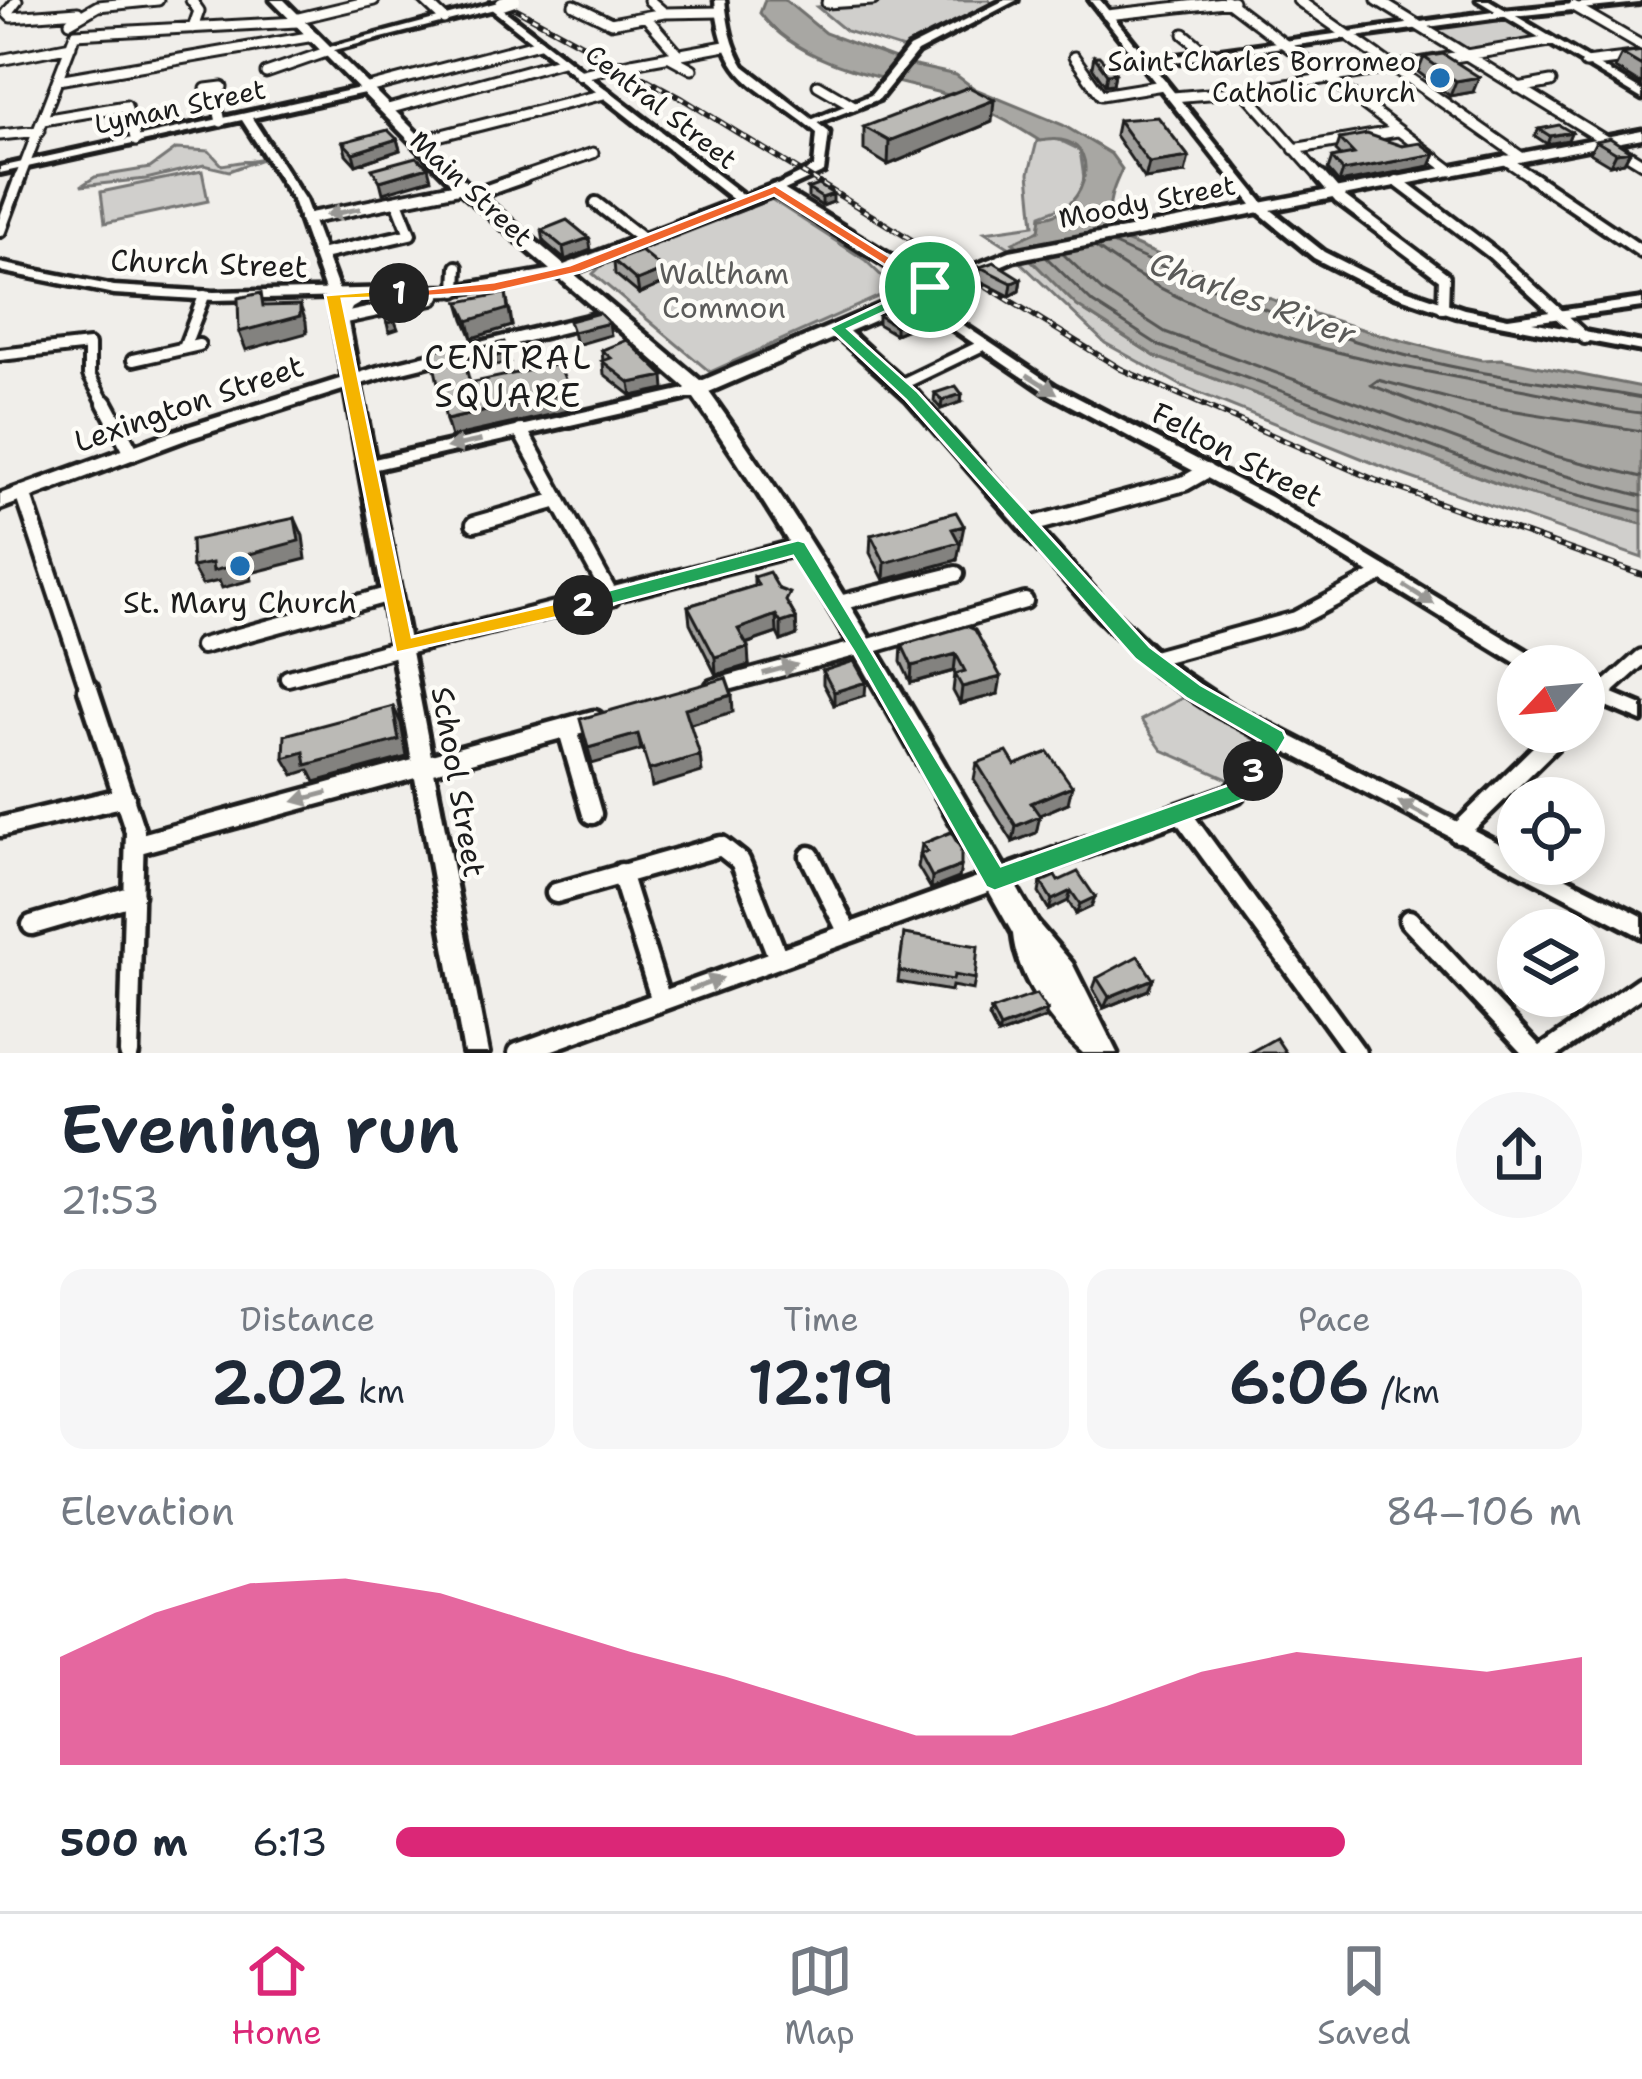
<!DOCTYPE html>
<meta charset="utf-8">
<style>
:root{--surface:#fff;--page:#f6f6f7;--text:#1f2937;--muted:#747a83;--line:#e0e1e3;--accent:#db2777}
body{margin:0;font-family:"Shantell Sans",sans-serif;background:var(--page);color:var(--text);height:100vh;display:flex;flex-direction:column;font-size:45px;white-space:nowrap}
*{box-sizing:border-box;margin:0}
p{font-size:39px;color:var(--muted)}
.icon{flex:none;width:66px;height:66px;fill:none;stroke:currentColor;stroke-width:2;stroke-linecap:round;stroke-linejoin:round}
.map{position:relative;height:1053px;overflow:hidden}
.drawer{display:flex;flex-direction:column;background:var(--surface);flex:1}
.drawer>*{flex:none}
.needle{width:78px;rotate:244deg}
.tools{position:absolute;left:1497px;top:645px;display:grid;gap:24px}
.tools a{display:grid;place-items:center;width:108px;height:108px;border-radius:50%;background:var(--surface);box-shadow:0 6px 18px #0003;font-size:60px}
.pin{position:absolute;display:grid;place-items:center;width:102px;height:102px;color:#fff;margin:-51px;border:6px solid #fff;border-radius:50%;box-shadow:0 3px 12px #0007}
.km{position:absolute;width:60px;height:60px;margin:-30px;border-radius:50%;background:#222;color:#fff;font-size:33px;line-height:60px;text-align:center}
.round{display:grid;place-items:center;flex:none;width:126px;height:126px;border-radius:63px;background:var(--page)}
.head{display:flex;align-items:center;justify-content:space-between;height:204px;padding:0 60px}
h1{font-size:66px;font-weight:600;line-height:90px}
.stats{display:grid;grid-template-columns:repeat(3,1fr);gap:18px;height:204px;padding:12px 60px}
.stats div{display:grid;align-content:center;border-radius:24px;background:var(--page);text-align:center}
.stats b{font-size:60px;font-weight:600}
.stats small{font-size:33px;font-weight:400}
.stats p{font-size:33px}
.chart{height:336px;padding:24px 60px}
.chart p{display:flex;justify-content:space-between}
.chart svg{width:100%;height:216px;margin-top:12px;fill:var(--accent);opacity:.7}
ul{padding:0 60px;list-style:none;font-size:39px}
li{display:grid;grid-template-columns:192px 144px 1fr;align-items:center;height:90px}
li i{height:30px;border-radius:15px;background:var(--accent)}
.tab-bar{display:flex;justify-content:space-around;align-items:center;height:168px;border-top:3px solid var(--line);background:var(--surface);font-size:33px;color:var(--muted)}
.tab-bar a{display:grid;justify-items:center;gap:6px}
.tab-bar .current{color:var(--accent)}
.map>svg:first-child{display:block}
.green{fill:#d0cfcc;stroke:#767674;stroke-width:3}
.water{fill:#a8a7a3;stroke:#706f6d;stroke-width:3}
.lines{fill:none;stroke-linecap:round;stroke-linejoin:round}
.shore{stroke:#545452;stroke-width:3}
.minor-far3-casing{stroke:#1c1c1c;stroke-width:15}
.minor-far2-casing{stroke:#1c1c1c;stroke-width:18}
.minor-far1-casing{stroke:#1c1c1c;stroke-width:22}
.minor-casing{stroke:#1c1c1c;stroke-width:27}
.tertiary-casing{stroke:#1c1c1c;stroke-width:10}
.secondary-casing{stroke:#1c1c1c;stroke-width:9}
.primary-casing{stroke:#1c1c1c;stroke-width:9}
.minor-far3{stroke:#fdfcf7;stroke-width:9}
.minor-far2{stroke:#fdfcf7;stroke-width:10}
.minor-far1{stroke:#fdfcf7;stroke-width:14}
.minor{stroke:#fdfcf7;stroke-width:18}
.tertiary{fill:#fdfcf7;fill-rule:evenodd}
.secondary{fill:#fdfcf7;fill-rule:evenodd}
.primary{fill:#fdfcf7;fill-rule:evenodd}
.rail-casing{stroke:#1c1c1c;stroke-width:6}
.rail{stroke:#fdfcf7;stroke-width:3;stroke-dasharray:6;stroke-linecap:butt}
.minor-bridge-casing{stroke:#1c1c1c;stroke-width:15;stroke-linecap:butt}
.secondary-bridge-casing{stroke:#1c1c1c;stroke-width:18;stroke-linecap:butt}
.minor-bridge{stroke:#fdfcf7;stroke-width:9}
.secondary-bridge{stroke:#fdfcf7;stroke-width:12}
.wall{fill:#a1a09d;stroke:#1c1c1c;stroke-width:3}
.shaded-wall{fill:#83827f;stroke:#1c1c1c;stroke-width:3}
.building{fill:#bbbab6;stroke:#1c1c1c;stroke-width:3}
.oneway{fill:#989794}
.split-1{fill:#f0652b;stroke:#fff;stroke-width:3}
.split-2{fill:#f5b400;stroke:#fff;stroke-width:3}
.split-3{fill:#22a559;stroke:#fff;stroke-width:3}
.split-4{fill:#22a559;stroke:#fff;stroke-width:3}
.poi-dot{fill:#1f6fb2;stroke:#fdfcf7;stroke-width:4.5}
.labels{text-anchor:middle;stroke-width:9;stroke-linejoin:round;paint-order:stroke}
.far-poi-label{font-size:27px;fill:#1c1c1c;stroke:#fdfcf7;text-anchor:end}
.far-street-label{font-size:27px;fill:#1c1c1c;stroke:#fdfcf7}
.street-label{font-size:30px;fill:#1c1c1c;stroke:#fdfcf7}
.park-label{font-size:30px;fill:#5b5b5a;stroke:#fdfcf7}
.poi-label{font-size:30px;fill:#1c1c1c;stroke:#fdfcf7}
.water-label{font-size:33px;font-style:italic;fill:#5b5b59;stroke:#fdfcf7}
.neighbourhood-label{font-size:33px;letter-spacing:3px;fill:#1c1c1c;stroke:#fdfcf7}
</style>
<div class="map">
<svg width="1642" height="1053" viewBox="0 0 1642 1053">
<rect width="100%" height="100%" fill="#f0eeea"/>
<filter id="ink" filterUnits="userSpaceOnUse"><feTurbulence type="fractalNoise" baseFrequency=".00833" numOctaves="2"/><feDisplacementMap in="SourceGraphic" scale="24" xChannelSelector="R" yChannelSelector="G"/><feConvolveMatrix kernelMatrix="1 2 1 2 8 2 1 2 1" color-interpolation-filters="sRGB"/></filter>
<g filter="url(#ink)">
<path class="green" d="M901,0H989L991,3L903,49L846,31L817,7Z
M1498,17L1539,39L1466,52L1428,27Z
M1055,138L1080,150L1085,185L1070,204L1041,215L1040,229L1010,248L985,232L1034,225L1029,173L1037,141Z
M176,149L209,151L222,165L265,158L229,171L204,165L146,179L81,186L95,177L150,168Z
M202,171L208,201L105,223L101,192Z
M771,199L865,260L895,289L710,372L593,274L601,266Z
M1032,259L1086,312L1156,357L1520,492L1642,524V558L1403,475L1182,386L1105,343L1020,262Z
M1184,697L1255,740L1232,781L1162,750L1141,720Z"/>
<path class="water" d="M765,0H785L825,33L911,65L956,75L975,89L1063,125L1111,154L1122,169C1109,198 1101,215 1126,241C1242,291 1358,334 1482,360L1501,359L1642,387V524L1520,492L1156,357L1077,306L1013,242L1039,231L1041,217C1089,216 1110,127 1040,141C1010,122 972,101 937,92C878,77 798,64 760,13Z"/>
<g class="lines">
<path class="shore" d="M1112,244C1227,296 1344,346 1469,370C1525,381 1585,387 1642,398
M1095,247C1216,338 1380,363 1525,390C1565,397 1602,409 1642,413
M1063,254L1102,291L1165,332L1529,466L1642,496
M1046,257L1093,303L1160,346L1524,481L1642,511
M1642,431L1466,403L1378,380L1371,385L1551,455L1642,477"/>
<g class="minor-far3-casing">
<path id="minor-far3" d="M17,0L7,13L11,17L78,12
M191,0L199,11L193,28
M424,0L444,19
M649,0L664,13
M1226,0L1452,171
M1298,0L1521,157
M1377,0L1642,163
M827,3L873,0
M574,5L611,23L664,13L721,12
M1573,6L1642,46
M1107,15L1233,1
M646,17L678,54
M295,19L374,0
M70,22L98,6L158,0
M75,34L298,22
M1184,34L1208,54
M668,56L692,69
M1074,57L1101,95L1163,85
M0,60L71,46
M632,63L725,46
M1585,63L1642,56
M266,73L329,51
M579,75L613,67
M58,80L314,36
M818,85L854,106
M222,87L215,94L206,89Z
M368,88L539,43
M1518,88L1551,82
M1244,91L1323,180
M215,94L221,122
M1173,97L1256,90L1550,41
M388,109L562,61
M43,120L126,106L136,141
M0,135L39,131
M418,141L604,94
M1294,149L1397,131
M1506,160L1536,180
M19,180L75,34
M515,180L593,153"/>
</g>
<g class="minor-far2-casing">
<path id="minor-far2" d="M1321,177L1339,198L1444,277L1443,308
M1531,177L1642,252
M1397,181L1492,253L1585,338
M473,195L524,177
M596,203L645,241
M306,219L463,187
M0,231L20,177
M319,255L410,234L397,201
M456,291L457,267
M340,319L433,299L437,292
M184,348L204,296
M0,355L89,345V375L106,406
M133,360L199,345
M900,385L983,345"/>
</g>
<g class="minor-far1-casing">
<path id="minor-far1" d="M105,403L132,453
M521,432L612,598
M23,493L89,692
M474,524L558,500
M1027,526L1185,483L1206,471
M835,604L956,574
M202,646L394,593
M403,648L798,547
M863,648L1025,601
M1150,659L1296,619L1383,573
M288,678L403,647
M713,687L862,647
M1603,692L1642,657"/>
</g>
<g class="minor-casing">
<path id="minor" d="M88,689L135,831L129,1053
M1584,710L1606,689
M567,727L592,814
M1181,813L1356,1053
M0,827L125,797
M1458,833L1561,732
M135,845L594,720
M810,856L848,933
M621,873L661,1001
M556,893L721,846L740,861L778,958
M1409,920L1534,1053
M32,925L134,895
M518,1053L1235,793L1274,738
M1546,1053L1642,986"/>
</g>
<g class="tertiary-casing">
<path id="tertiary" d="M1005,0H1017L917,52L879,99L815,124L806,122L871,95L909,48Z
M1090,0H1100L1148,60L1493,12L1612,0H1642L1639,3L1493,18L1152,65L1265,205L1324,252L1381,281L1464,309L1508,318L1642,299V307L1532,322L1642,343V351L1456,316L1371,287L1314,258L1257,211Z
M490,4H496L748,199V205H740L490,8Z
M369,86L373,87V91L252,118L305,200L345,307L374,459L685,389L692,394L685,399L376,469L488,1053H464L331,307L293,200L242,120L0,173V167Z
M911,290L1055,386L1270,497L1543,661L1545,666H1521L1258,505L1045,392L906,297V291Z
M837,324L842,325L917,393L1110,608L1169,664L1229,704L1518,853V864H1539L1642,916V937L1215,714L1155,674L1098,618L907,399L832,331L830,328Z
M1584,681L1642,705V721L1584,697Z"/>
</g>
<g class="secondary-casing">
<path id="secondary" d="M715,0H725C728,25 731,45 744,66L829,132L824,172L780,192L769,189L814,167L817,133C758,83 724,88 715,0Z
M1477,0H1489L1642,91V99Z
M502,1L507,4L506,6L327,52L322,49Z
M0,263L114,286L214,292L450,287L560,268L567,272L560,276L450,295L371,297L352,308L345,322L340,323L333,319L341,302L351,297L214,300L114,294L0,271Z"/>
</g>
<g class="primary-casing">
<path id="primary" d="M271,0H284L468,184L564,265L775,184L934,282L1010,251L1642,130V138L1014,260L709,392C830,560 931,743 1037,922L1072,963L1117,1053H1083C1051,1024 1017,978 1013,934C911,753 813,568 694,398H680L678,394L686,388L458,190ZM774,195L920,288L701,381L573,273Z
M595,314L604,319L601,323L390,375L188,439L0,509V494L174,431L378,367Z"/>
</g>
<use href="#minor-far3" class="minor-far3"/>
<use href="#minor-far2" class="minor-far2"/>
<use href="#minor-far1" class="minor-far1"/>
<use href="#minor" class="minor"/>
<use href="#tertiary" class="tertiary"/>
<use href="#secondary" class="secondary"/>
<use href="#primary" class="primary"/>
<g class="rail-casing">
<path id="rail" d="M500,0L683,99L1121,369L1375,480L1642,575"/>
</g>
<use href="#rail" class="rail"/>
<g class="minor-bridge-casing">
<path id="minor-bridge" d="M613,67L632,63"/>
</g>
<g class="secondary-bridge-casing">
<path id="secondary-bridge" d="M502,4L514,0"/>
</g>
<use href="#minor-bridge" class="minor-bridge"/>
<use href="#secondary-bridge" class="secondary-bridge"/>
</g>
<path class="wall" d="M1642,51V85L1615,68L1622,54Z
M1094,56L1115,73L1113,84L1105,85L1092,67Z
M1424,57L1473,92L1450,96L1418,72Z
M1118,120L1185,173L1145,179L1115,135Z
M992,122L888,165L864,150V127Z
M1539,129L1571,132L1568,140L1547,144L1535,136Z
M397,139L400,150L356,165L346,154L343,142Z
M1340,139L1402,146L1435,154L1430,166L1339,183L1328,170L1332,158L1341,156L1336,151Z
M1596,141L1630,151L1624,162L1610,165L1590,153Z
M808,189L833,202L822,206L808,197Z
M542,230L591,250L565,260L544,242Z
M614,261L666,282L639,294L615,274Z
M980,267L1021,279L1019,291L1010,296L979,280Z
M459,302L510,310L512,326L472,338L464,319Z
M878,315L910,319V328L895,334L878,324Z
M602,350L665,389L632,396L604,374Z
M935,393L961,402L941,409L934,401Z
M871,535L962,543L959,544L957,560L884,580L870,553Z
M754,577L790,607L796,618L797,635L781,641L777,633L746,644L749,665L716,675L690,623L688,606L754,586Z
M966,626L998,694L960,704L953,691L955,674L954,671L911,683L901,662L902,645Z
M823,671L865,695L834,705L823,684Z
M977,763L1015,765L1068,803L1039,815L1036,833L1013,842L974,780Z
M922,844L961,866L959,878L931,889L918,867Z
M1058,881L1091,907L1076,914L1068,901L1049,910L1039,893L1041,882Z
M904,934L975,979L973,990L952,986L951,991L898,982Z
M1097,978L1153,979L1148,990L1104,1008L1093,989Z
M991,1010L1045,1018L998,1035L989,1017Z"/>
<path class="shaded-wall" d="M1115,73L1113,84L1105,85L1107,74Z
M1479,77L1473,92L1450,96L1456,81Z
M994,100L992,122L888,165L889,141Z
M1571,132L1568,140L1547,144L1550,136Z
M397,139L400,150L356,165L353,153Z
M1630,151L1624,162L1610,165L1616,153Z
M1435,154L1430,166L1339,183L1343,171Z
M1189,157L1185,173L1145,179L1149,163Z
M428,167L431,179L383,193L380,181Z
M833,194V202L822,206V198Z
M589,238L591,250L565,260L563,247Z
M664,270L666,282L639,294L637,281Z
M1021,279L1019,291L1010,296L1012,283Z
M506,293L512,326L472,338L468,321Z
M300,305L306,322L307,333L246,350L239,332Z
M910,319V328L895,334V326Z
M395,321L398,329L389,332L387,323Z
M609,323L611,335L576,345L573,332Z
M508,353L510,362L486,368L484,359Z
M664,376L665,389L632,396L630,383Z
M570,392L573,410L451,437L446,420Z
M962,394L961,402L941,409L942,400Z
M295,518L303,536L306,559L251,573V580L222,588L219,581L202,585L192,567L242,556Z
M964,526L957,560L884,580L885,563L952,529Z
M776,615L777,633L739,646L738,629Z
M796,618L797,635L781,641V623Z
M748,647L749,665L716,675L715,657Z
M956,654L954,671L911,683L912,666Z
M1001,677L998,694L960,704L962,687Z
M866,682L865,695L834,705V692Z
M732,695L733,712L687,725L685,708Z
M393,706L401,723L407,757L315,782L309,770L294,775L284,758Z
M638,734L641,750L592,764L588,748Z
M700,755L702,772L652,787L649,770Z
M1072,786L1068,803L1028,820L1031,803Z
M1040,816L1036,833L1013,842L1016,826Z
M961,866L959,878L931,889L932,877Z
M1071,891L1068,901L1049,910L1052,900Z
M1095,897L1091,907L1076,914L1080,904Z
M1153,979L1148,990L1104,1008L1109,997Z
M1047,1010L1045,1018L998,1035L1000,1028Z"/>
<path class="building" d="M1642,51V66L1622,54Z
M1443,54L1479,77L1456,81L1424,57Z
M1094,56H1099L1115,73L1107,74Z
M969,87L994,100L889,141L864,127Z
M1158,117L1189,157L1149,163L1118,120Z
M1559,125L1571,132L1550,136L1539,129Z
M388,130L397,139L353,153L343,142Z
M1367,134L1402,146L1420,143L1435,154L1343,171L1332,158L1354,154L1340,139Z
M1610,138L1630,151L1616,153L1596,141Z
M416,157L428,167L380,181L372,169Z
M819,185L833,194L822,198L808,189Z
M567,220L589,238L563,247L542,230Z
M641,251L664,270L637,281L614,261Z
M994,262L1021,279L1012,283L980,267Z
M261,293L263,306L300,305V316L239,332L238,298Z
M506,293L508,309L468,321L459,302Z
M895,308L910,319L895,326L878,315Z
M391,309L395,321L387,323L383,311Z
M599,313L609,323L573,332L569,321Z
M627,340L664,376L630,383L602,361L611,358L602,350Z
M504,342L508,353L484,359L479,348Z
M460,344L470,383L559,364L570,392L446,420L431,351Z
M956,386L962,394L942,400L935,393Z
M956,512L964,526L952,529L959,542L885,563L871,535Z
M295,518L299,541L242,556L243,563L213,571L212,563L192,567L191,540Z
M769,572L779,589L790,593L786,601L796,618L781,623L776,615L738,629L748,647L715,657L688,606L758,585L754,577Z
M966,626L975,630L1001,677L962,687L955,674L965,671L956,654L912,666L902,645Z
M854,661L866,682L834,692L823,671Z
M726,678L732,695L685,708L700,755L649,770L638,734L588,748L580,719Z
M393,706L399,740L306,765L304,752L284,758L285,735Z
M1007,752L1015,765L1048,752L1072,786L1031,803L1040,816L1016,826L977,763Z
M951,832L961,849V866L932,877L920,854L927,851L922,844Z
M1078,872L1095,897L1080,904L1071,891L1052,900L1041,882L1055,876L1058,881Z
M904,934L978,946L975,979L954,975L953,980L899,971Z
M1138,956L1153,979L1109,997L1097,978Z
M1036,994L1047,1010L1000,1028L991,1010Z
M1276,1038L1286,1053H1249Z"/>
<defs><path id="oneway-solid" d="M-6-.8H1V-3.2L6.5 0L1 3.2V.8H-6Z" transform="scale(3)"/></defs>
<g class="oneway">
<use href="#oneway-solid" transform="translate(343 212) rotate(169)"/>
<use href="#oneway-solid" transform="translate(1042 384) rotate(32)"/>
<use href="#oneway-solid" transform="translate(464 444) rotate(168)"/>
<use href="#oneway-solid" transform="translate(1419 595) rotate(32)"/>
<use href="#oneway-solid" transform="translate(780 669) rotate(-15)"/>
<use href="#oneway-solid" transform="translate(311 797) rotate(165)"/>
<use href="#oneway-solid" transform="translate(1414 810) rotate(-152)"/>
<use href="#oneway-solid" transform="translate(706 984) rotate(-20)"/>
</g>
</g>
<path class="split-1" d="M775,185L938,287L924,290L774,195L581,272L494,292L399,298L391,293L494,282L570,265Z"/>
<path class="split-2" d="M399,289L405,297L342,299L412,637L583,597L590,599V610L396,653L325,295Z"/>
<path class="split-3" d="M798,540L805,542L1001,866L1226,786L1253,761L1265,771L1243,800L995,891L986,887L854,652L793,556L583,612L573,605L583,597Z"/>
<path class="split-4" d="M924,283L938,287L848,329L918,392L1150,647L1201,685L1283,731L1286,738L1262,779L1253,781L1242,771L1260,741L1186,698L1135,659L906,400L829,328Z"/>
<g class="poi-dot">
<circle cx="1440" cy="78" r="12"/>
<circle cx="240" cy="566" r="12"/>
</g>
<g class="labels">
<g class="far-poi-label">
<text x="1416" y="71">Saint Charles Borromeo<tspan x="1416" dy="31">Catholic Church</tspan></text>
</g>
<g class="far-street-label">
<text transform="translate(180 107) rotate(-12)" y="9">Lyman Street</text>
<text transform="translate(661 107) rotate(38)" y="9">Central Street</text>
<text transform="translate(471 189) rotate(43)" y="9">Main Street</text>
<text transform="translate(1147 202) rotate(-11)" y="9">Moody Street</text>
</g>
<g class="street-label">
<text transform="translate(209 264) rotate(2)" y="10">Church Street</text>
<text transform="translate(189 404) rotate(-19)" y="10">Lexington Street</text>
<text transform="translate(1237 455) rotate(28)" y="10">Felton Street</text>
<text transform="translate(458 782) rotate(80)" y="10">School Street</text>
</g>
<g class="park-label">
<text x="724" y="284">Waltham<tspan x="724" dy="34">Common</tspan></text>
</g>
<g class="poi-label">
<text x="240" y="613">St. Mary Church</text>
</g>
<g class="water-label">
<text transform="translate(1253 298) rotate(20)" y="12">Charles River</text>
</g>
<g class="neighbourhood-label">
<text x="509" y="369">CENTRAL<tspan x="509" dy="38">SQUARE</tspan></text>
</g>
</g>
</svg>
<div class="tools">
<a><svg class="needle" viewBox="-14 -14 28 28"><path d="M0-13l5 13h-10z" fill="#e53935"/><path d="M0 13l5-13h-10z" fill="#747a83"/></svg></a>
<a><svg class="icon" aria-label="locate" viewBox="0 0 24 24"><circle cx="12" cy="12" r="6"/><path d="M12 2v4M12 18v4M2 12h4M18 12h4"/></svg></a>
<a><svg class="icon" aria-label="layers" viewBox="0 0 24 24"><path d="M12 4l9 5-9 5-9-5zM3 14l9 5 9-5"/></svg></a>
</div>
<div class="pin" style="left:930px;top:287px;background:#1e9e55"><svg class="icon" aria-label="arrive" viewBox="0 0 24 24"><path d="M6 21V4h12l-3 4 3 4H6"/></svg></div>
<b class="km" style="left:399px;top:293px">1</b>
<b class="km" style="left:583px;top:605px">2</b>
<b class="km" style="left:1253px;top:771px">3</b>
</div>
<section class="drawer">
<div class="head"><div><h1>Evening run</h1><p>21:53</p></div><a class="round"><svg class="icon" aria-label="share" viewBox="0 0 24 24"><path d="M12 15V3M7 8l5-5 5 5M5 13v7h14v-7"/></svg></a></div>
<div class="stats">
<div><p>Distance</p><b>2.02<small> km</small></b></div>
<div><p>Time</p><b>12:19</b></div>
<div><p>Pace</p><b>6:06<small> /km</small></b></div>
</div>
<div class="chart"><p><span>Elevation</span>84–106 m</p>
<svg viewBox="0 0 160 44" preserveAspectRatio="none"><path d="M0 44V22L10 13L20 7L30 6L40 9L50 15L60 21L70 26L80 32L90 38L100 38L110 32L120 25L130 21L140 23L150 25L160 22V44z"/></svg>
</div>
<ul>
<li><b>500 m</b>6:13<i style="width:80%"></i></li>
</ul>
</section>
<nav class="tab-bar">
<a class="current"><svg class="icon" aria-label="home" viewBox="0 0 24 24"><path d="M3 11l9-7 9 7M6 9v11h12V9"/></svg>Home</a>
<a><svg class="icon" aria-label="map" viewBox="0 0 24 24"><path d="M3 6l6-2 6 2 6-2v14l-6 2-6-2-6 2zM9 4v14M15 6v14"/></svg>Map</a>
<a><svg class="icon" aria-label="saved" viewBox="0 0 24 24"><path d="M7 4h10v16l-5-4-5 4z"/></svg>Saved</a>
</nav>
